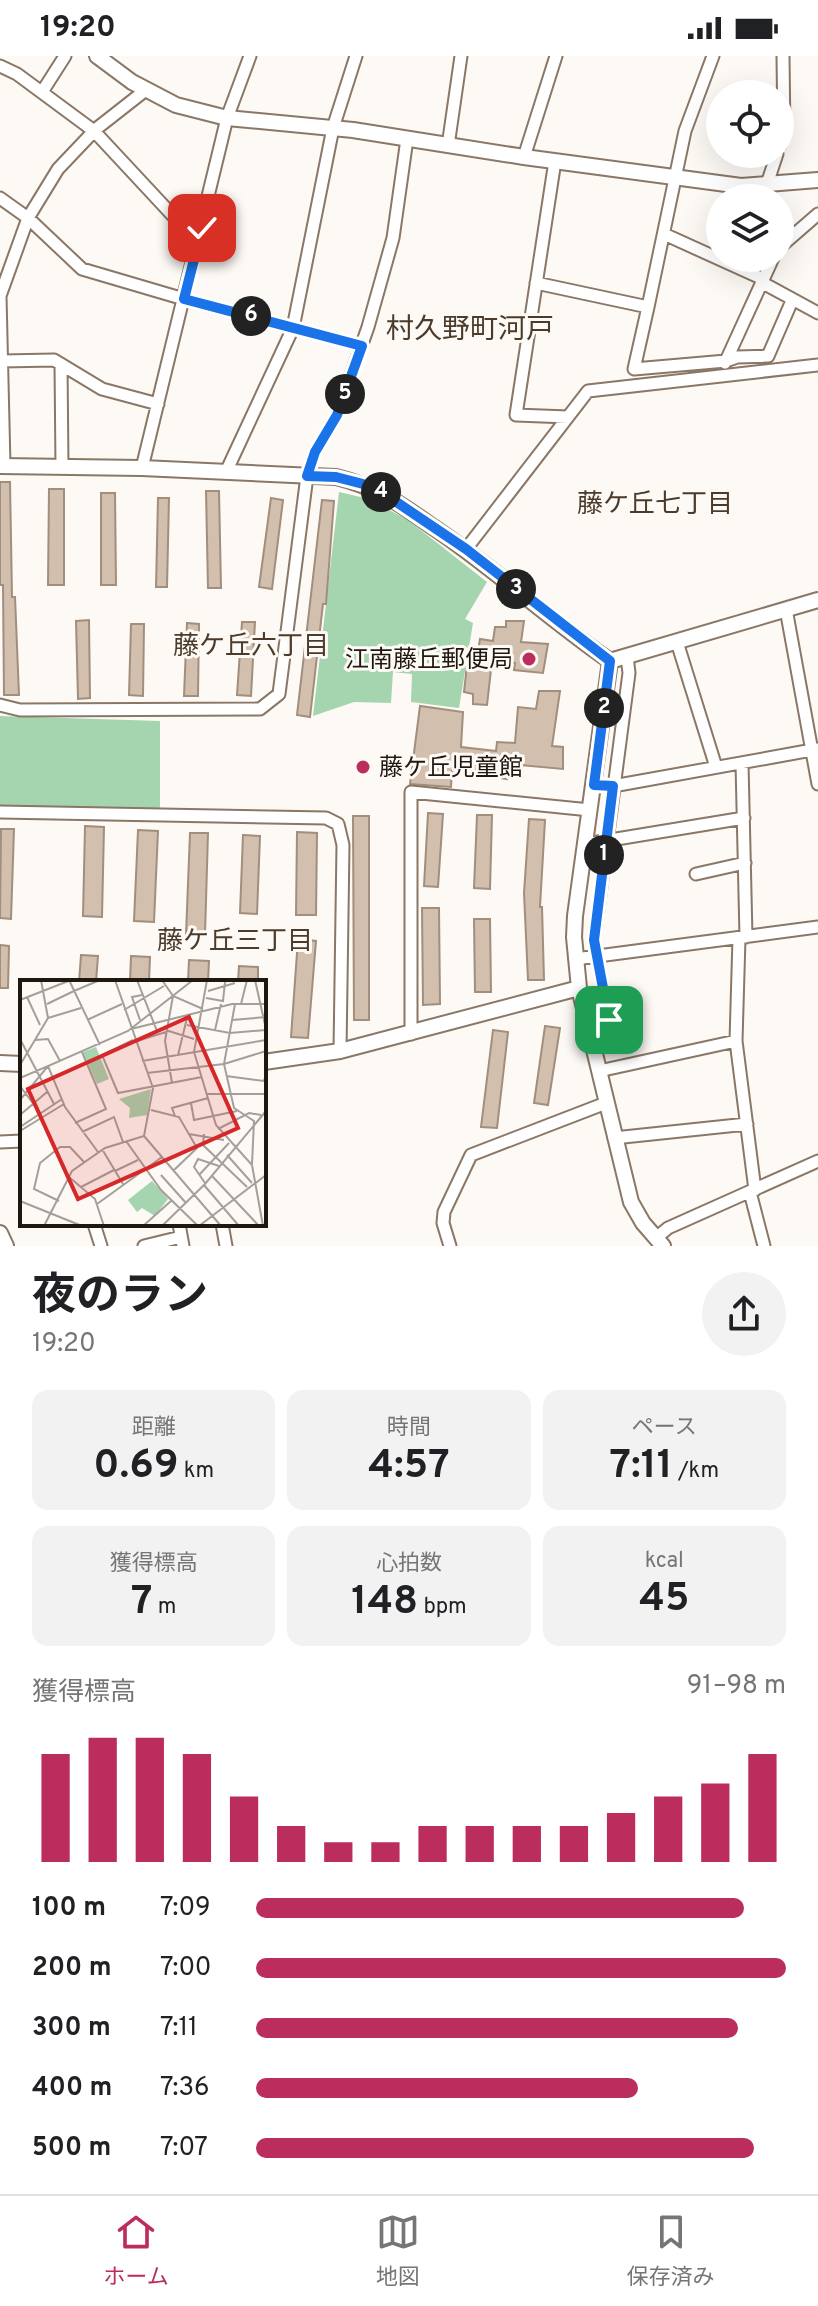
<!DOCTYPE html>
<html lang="ja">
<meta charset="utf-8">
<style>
:root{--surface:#fff;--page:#f2f2f2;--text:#202124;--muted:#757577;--line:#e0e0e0;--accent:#bb2d5d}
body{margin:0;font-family:Overpass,"Noto Sans JP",sans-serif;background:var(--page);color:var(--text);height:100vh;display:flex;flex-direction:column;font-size:30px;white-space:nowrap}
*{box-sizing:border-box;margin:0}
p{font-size:26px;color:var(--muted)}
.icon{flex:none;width:44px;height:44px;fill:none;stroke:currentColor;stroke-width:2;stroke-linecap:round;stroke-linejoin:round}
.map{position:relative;height:1190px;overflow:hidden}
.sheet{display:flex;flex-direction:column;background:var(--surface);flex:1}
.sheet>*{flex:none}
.tools{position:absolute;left:706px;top:24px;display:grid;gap:16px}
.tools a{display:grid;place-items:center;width:88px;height:88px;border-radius:50%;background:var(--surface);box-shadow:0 8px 32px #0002;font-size:40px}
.pin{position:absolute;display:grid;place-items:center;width:68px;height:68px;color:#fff;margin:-34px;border-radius:16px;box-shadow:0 4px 12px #0006}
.km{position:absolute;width:40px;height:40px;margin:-20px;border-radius:50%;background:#222;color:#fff;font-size:22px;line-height:40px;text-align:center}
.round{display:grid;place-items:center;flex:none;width:84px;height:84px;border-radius:42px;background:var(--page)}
.head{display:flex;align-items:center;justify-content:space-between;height:136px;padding:0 32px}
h1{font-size:44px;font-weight:700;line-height:60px}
.metrics{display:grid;grid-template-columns:repeat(3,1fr);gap:12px;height:136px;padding:8px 32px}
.metrics div{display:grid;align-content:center;border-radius:16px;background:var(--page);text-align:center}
.metrics b{font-size:40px;font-weight:700}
.metrics small{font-size:22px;font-weight:400}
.metrics p{font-size:22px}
.chart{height:224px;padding:16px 32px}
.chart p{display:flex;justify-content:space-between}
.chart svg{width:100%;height:144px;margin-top:8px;stroke:var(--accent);stroke-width:6}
ul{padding:0 32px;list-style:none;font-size:26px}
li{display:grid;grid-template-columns:128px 96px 1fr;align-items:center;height:60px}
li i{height:20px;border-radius:10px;background:var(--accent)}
.status{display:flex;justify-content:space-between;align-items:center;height:56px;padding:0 40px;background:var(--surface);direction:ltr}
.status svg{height:22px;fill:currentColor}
.dock{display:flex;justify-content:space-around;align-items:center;height:112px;border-top:2px solid var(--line);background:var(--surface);font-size:22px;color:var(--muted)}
.dock a{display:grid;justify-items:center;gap:4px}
.dock .selected{color:var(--accent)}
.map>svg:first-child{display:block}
.green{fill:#a4d5ae}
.building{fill:#d3bfad;stroke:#a18e7d;stroke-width:2}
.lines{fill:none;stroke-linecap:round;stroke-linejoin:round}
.minor-casing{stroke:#8a7766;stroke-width:15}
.tertiary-casing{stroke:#8a7766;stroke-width:18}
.minor{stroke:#fff;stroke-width:11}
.tertiary{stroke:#fff;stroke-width:14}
.route-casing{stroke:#fff;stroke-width:16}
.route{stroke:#1a73e8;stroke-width:10}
.poi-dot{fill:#bb2d5d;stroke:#fdf9f5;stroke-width:3}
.labels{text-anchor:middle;stroke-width:6;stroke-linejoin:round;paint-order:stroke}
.poi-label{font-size:24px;fill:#1f1811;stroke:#fdf9f5;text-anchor:end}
.neighbourhood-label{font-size:26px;fill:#4b3b2b;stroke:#fdf9f5}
.quarter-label{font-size:28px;fill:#4b3b2b;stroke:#fdf9f5}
.inset-road{fill:none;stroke:#a49f9a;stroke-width:2}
.view{fill:#d62828;fill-opacity:0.15;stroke:#d62828;stroke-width:4}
.inset-edge{fill:none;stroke:#1f1811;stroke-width:4}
</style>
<div class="status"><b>19:20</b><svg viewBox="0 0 49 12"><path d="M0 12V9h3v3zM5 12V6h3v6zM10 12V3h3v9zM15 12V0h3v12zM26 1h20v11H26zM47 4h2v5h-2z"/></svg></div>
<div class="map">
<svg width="818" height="1190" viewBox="0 0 818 1190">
<rect width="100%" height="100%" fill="#fdf9f5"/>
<path class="green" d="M339,436L369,443L408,464L487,526L465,563L473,567L459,652L411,646L412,618L393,616L391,647L354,646L313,660Z
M0,660L160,665V754L0,752Z"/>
<path class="building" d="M0,426H10L12,541H15L19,639H4L3,529H0Z
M49,433H64V529H48Z
M206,435H219L221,532H208Z
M101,437H115L116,529H101Z
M158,442H169L167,531H156Z
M271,442L283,444L272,533L259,531Z
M322,444L334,445L326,548H323L310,661L297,659Z
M89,564L90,642L78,643L76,565Z
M506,565H524L521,586L548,588L543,617L514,614L515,607L492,605L487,649L473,648V638L464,636L468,600L477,601L480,583L493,585L495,571H506Z
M242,566H255L251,640L237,639Z
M187,567L199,568L198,640H184Z
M131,568H144L143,640L129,639Z
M539,635H560L552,690L563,691V713L509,708L507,723L452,714L451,731L410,728L420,650L463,656L461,691L496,695L497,686L515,687L518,651L536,653Z
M428,757L443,758L438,831L424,830Z
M477,759H492L490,833L474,832Z
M353,760H369V964H354Z
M529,763L545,764L540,851H542L544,924H528L524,837Z
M85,770L104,771L102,861L83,860Z
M1,773H14L11,863L0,862Z
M138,774L158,775L154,866L134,865Z
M297,776L317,777L316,859H296Z
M190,777H208L205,879H186Z
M243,779L260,780L257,858L240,857Z
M422,852H439L440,948L423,949Z
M474,863H490L491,936H475Z
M298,883L316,885L308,982L291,981Z
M0,889L9,890L8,932H0Z
M81,899L98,900L96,926H79Z
M131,900L150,901L149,926H130Z
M189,904L209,905L208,926H188Z
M239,910L258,911V926H238Z
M545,970L560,972L548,1049L534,1047Z
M493,974L508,976L497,1072L481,1071Z"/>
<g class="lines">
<g class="minor-casing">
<path id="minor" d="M0,10L17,18L94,75L175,162L202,172
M42,36L65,0
M780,89L784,78L783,0
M448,90L461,0
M524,101L556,0
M555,105L516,359L568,361
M767,128L777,98
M0,142L28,162L82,213L184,243L362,290
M664,178L761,222
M780,191L818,158
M536,227L648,251L685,75L713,0
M763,227L818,257
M648,251L634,313L726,305L737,301L768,300L791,247
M2,305L54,304L102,333L158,348
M725,307L773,202
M61,308L62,411
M4,410L0,240L28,162L58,113L96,73L147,33
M142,412L227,62L250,0
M226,416L293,272L333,72L356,0
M466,493L588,335L818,309
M786,553L818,728
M677,586L716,711
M0,649L20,654L260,653L279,638L307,420L315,396L337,359L368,271L393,182L407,83
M742,707L746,881
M594,729L613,730L818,693
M0,756L326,762L338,768L343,789L340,995
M586,788L744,762
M696,818L745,807
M739,882L736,985L755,1134
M575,903L818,871
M609,964L594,884L629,617L627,600
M411,978V736L590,754
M599,1015L736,985
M614,1082L747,1068
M0,1086L22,1085
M750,1136L764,1190
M94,1168L101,1190
M179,1168L183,1190
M222,1168L226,1190
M656,1182L668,1172L818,1105
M144,1190L181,1181
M450,1190L443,1167L444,1156L471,1099L606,1047"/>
</g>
<g class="tertiary-casing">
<path id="tertiary" d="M97,0L132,26L176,49L227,62L353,74L524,101L741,130L818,124
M0,410L142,412L336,421C377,431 399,447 433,471C494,512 549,563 610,605
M610,605L575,860L574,881L579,932L631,1146L643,1167L663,1190
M610,605L818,544
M264,1006L340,995L579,932
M0,1007L22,1008
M0,1177L6,1190"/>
</g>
<use href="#minor" class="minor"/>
<use href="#tertiary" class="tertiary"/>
</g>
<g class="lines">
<g class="route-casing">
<path id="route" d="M202,172L184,243L362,290L337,359L315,396L307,420L336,421L363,428L383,437L466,493L610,605L594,729L613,730L594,884L609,964"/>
</g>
<use href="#route" class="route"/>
</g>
<g class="poi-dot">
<circle cx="529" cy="603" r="8"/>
<circle cx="363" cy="711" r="8"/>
</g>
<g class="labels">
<g class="poi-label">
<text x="513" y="611">江南藤丘郵便局</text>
<text x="379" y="719" text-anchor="start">藤ケ丘児童館</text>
</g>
<g class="neighbourhood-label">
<text x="655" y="456">藤ケ丘七丁目</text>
<text x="251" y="598">藤ケ丘六丁目</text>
<text x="235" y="893">藤ケ丘三丁目</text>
</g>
<g class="quarter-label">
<text x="470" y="282">村久野町河戸</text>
</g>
</g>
<g transform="translate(20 924)">
<rect width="246" height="246" fill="#fdf9f5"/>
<path d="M76,67L89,99L77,104L63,72ZM131,109L127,135L109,138L110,128L99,119ZM132,201L148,219L135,236L122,228L117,232L108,220Z" fill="#a4d5ae"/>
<path class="inset-road" d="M95,0L133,108L124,156M117,0L137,51M142,0L153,16L183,29M187,0L174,72L196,145L232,185L243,246M235,0L246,49M50,2L80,65M54,11L80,0M188,11L215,3M7,17L20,45M186,18L203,21L205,2M0,20L51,0M27,24L54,11M215,24L204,84L214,128L234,141L232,184M221,24L227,0M104,30L144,6M28,38L61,28M67,40L102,24M120,40L112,17L122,15M212,40L246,37M167,45L210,53L246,50M111,49L212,24H246M195,50L201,24M0,59L34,124M15,60L28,59L40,81M113,60L82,75L98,113L182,97M114,62L149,51L174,59M158,75L168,34M122,81L246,60M0,85L28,38L21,0M127,93L204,84L246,71M206,96L244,101L246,94M0,98L28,86L45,127L78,172M152,103L145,61L153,16M0,106L20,133M187,114H246M0,120L28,86L108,51L173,0M171,123L174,140L217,131M131,130L159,137L177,168L153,191M0,135L27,112M155,136L152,128L188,118M55,143L86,129L62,72M0,147L42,119M198,149L229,133L241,135M0,151L44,124M62,152L94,137L103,162M169,154L204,160M184,154L183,165L227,207M124,156L201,246M106,161L141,210L178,246M82,169L103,204M207,175L232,203M95,191L118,180M141,195L166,223M179,195L209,163M192,196L239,246M49,197L75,219L84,246M185,203L174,187L178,179L199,186M184,205L219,246M61,207L94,190M0,221L62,246M39,221L14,209L20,183L40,167H50L64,182M77,224L142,177M24,246L52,191L85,168L124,156M123,246L151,221M142,246L185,204L246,131M179,246L246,195"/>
<path class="view" d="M169,37L218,148L58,219L8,109Z"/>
<rect width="246" height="246" class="inset-edge"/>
</g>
</svg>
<div class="tools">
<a><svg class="icon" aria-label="locate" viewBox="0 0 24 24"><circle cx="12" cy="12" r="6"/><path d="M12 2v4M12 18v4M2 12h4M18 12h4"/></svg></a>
<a><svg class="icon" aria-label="layers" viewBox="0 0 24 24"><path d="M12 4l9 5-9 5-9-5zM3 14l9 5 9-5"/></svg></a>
</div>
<div class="pin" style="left:609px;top:964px;background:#1e9e55"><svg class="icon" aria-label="arrive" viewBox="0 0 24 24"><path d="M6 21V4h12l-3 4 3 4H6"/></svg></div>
<div class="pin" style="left:202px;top:172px;background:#d93025"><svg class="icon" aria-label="check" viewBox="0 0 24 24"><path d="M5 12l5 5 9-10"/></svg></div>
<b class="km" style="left:604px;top:799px">1</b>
<b class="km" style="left:604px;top:652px">2</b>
<b class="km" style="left:516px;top:533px">3</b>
<b class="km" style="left:381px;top:436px">4</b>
<b class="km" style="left:345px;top:338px">5</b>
<b class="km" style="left:251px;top:260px">6</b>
</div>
<section class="sheet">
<div class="head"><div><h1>夜のラン</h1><p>19:20</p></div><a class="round"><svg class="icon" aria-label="share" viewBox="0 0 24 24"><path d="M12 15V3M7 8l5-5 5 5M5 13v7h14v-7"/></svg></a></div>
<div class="metrics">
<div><p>距離</p><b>0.69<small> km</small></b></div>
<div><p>時間</p><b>4:57</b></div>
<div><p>ペース</p><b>7:11<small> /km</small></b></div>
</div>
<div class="metrics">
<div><p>獲得標高</p><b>7<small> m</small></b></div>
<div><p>心拍数</p><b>148<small> bpm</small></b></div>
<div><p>kcal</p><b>45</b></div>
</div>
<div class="chart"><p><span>獲得標高</span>91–98 m</p>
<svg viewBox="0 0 160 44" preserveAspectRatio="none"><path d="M5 44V11M15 44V6M25 44V6M35 44V11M45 44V24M55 44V33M65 44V38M75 44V38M85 44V33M95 44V33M105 44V33M115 44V33M125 44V29M135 44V24M145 44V20M155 44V11"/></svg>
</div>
<ul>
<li><b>100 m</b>7:09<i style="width:92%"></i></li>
<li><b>200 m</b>7:00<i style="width:100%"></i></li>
<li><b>300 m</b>7:11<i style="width:91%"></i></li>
<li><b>400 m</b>7:36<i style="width:72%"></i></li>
<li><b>500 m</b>7:07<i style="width:94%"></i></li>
</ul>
</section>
<nav class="dock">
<a class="selected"><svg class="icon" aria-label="home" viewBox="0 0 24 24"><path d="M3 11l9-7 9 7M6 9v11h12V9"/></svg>ホーム</a>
<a><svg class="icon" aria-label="map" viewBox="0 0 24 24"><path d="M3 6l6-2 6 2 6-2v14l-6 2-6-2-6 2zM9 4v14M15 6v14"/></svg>地図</a>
<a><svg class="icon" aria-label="saved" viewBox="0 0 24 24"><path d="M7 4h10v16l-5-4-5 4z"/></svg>保存済み</a>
</nav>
